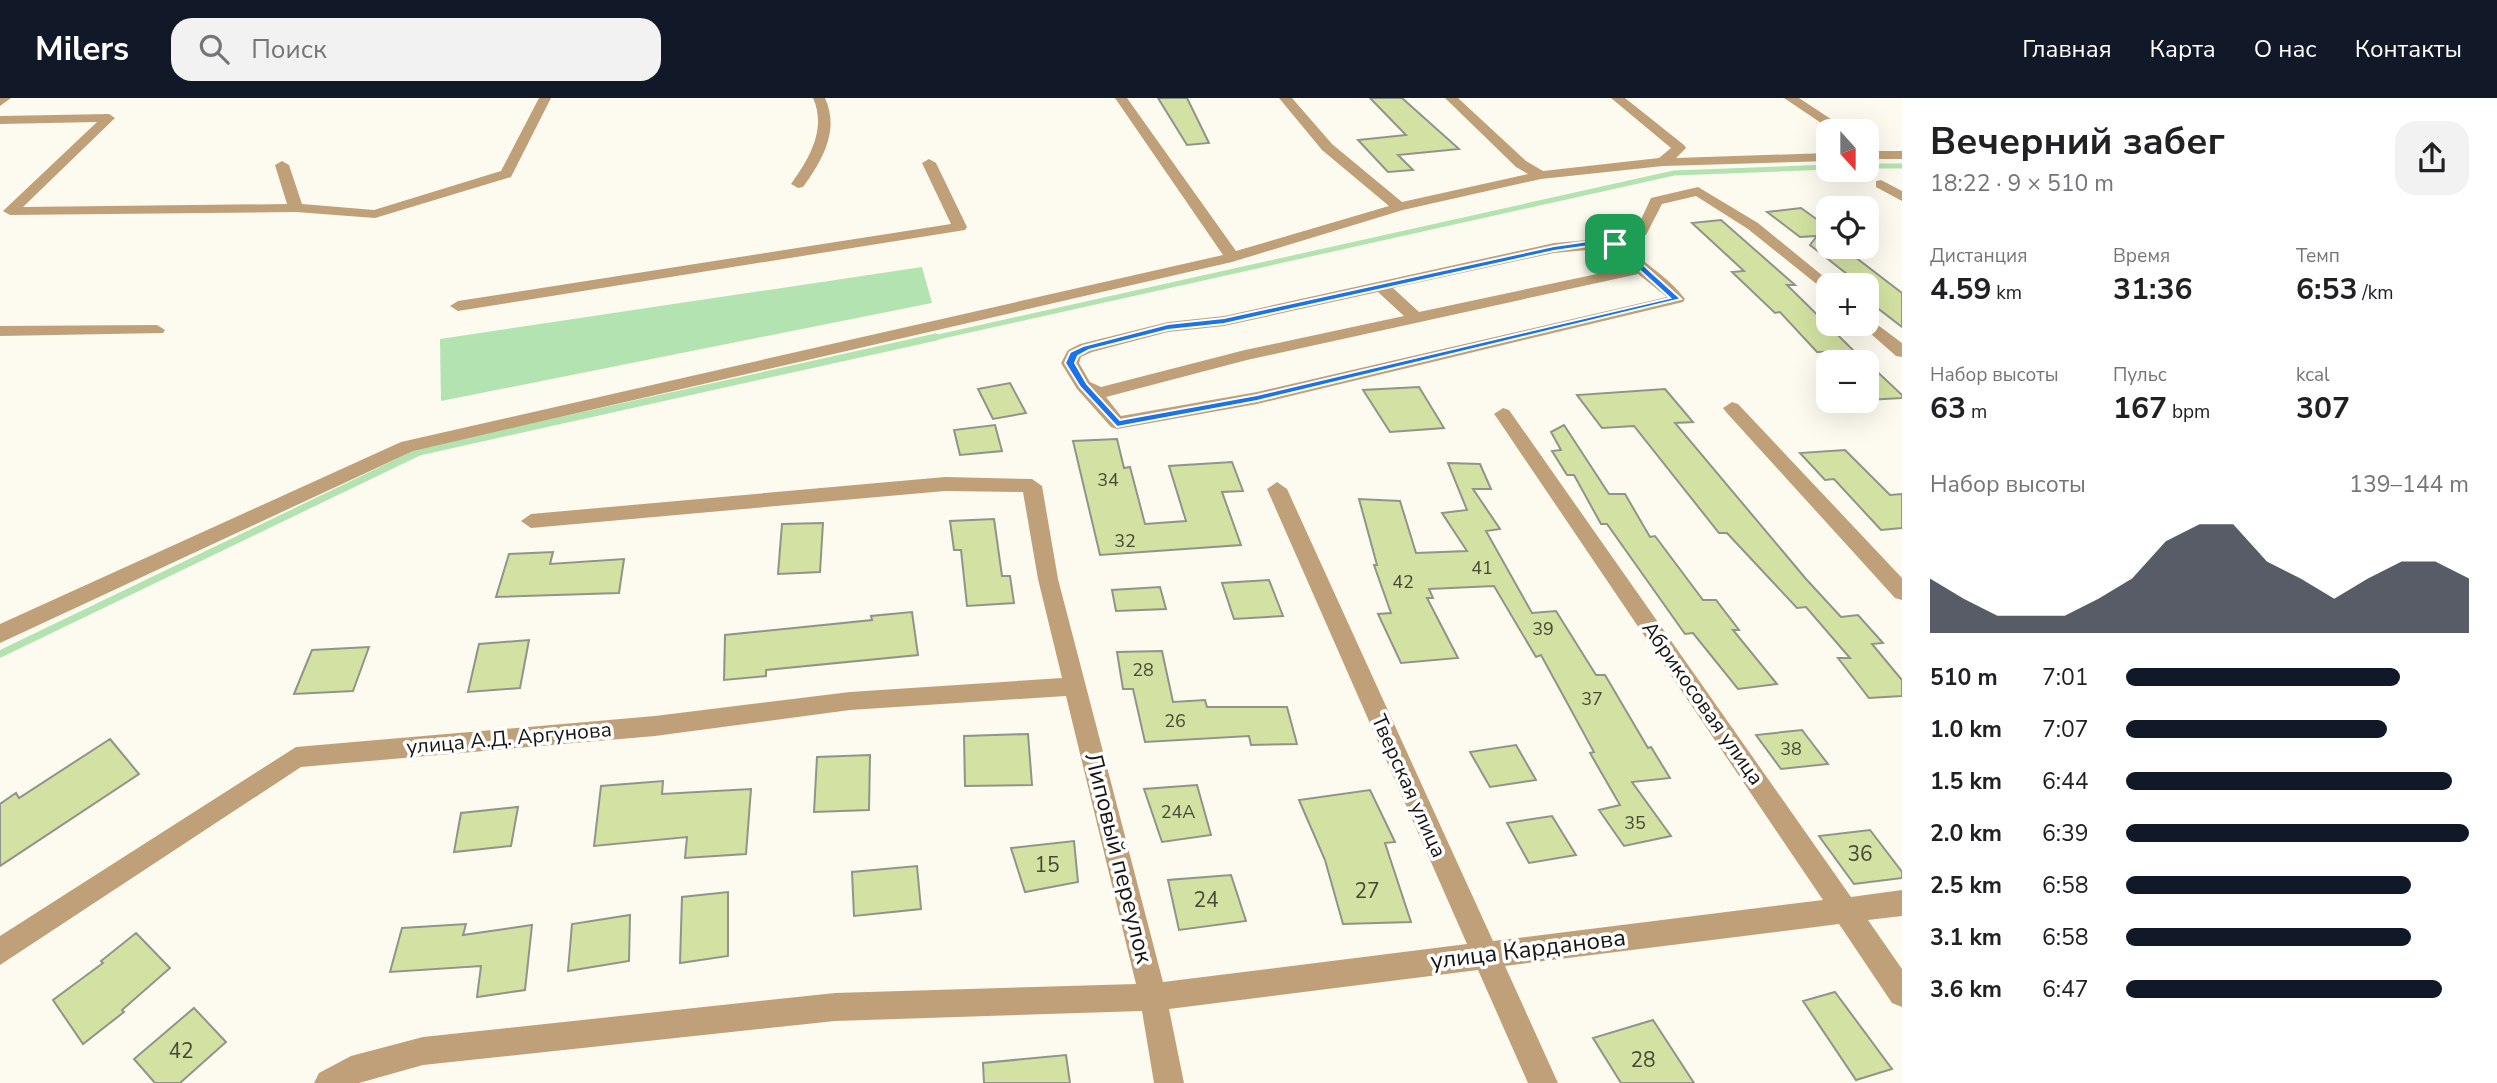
<!DOCTYPE html>
<html lang="ru">
<meta charset="utf-8">
<style>
:root{--surface:#fff;--page:#f2f2f2;--text:#202124;--muted:#757577;--accent:#111827}
body{margin:0;font-family:"Nunito Sans",sans-serif;background:var(--page);color:var(--text);height:100vh;display:flex;flex-direction:column;font-size:26px;white-space:nowrap}
*{box-sizing:border-box;margin:0}
p{font-size:23px;color:var(--muted)}
.icon{flex:none;width:38px;height:38px;fill:none;stroke:currentColor;stroke-width:2;stroke-linecap:round;stroke-linejoin:round}
.map{position:relative;flex:1;overflow:hidden}
.panel{display:flex;flex-direction:column;background:var(--surface);width:595px}
.panel>*{flex:none}
.needle{width:46px;rotate:159deg}
.fabs{position:absolute;left:1816px;top:21px;display:grid;gap:14px}
.fabs a{display:grid;place-items:center;width:63px;height:63px;border-radius:14px;background:var(--surface);box-shadow:0 7px 28px #0002;font-size:35px}
.pin{position:absolute;display:grid;place-items:center;width:60px;height:60px;color:#fff;margin:-30px;border-radius:14px;box-shadow:0 4px 10px #0006}
.round{display:grid;place-items:center;flex:none;width:74px;height:74px;border-radius:21px;background:var(--page)}
.head{display:flex;align-items:center;justify-content:space-between;height:119px;padding:0 28px}
h1{font-size:38px;font-weight:700;line-height:52px}
.figures{display:grid;grid-template-columns:repeat(3,1fr);gap:10px;height:119px;padding:7px 28px}
.figures div{display:grid;align-content:center}
.figures b{font-size:30px;font-weight:700}
.figures small{font-size:19px;font-weight:400}
.figures p{font-size:19px}
.chart{height:196px;padding:14px 28px}
.chart p{display:flex;justify-content:space-between}
.chart svg{width:100%;height:126px;margin-top:7px;fill:var(--accent);opacity:.7}
ul{padding:0 28px;list-style:none;font-size:23px}
li{display:grid;grid-template-columns:112px 84px 1fr;align-items:center;height:52px}
li i{height:18px;border-radius:9px;background:var(--accent)}
header{display:flex;align-items:center;gap:42px;box-sizing:border-box;height:98px;padding:0 35px;background:var(--accent);color:#fff}
header strong{font-size:33px}
nav{display:flex;gap:38px;margin-inline-start:auto;font-size:24px}
.search{width:490px;height:63px;background:var(--page);display:flex;align-items:center;gap:18px;box-sizing:border-box;padding:0 24px;border-radius:21px;color:var(--muted);font-size:26px}
main{display:flex;flex:1;min-height:0}
.map>svg:first-child{display:block}
.water{fill:#b3e3b0}
.lines{fill:none;stroke-linecap:round;stroke-linejoin:round}
.stream-far1{stroke:#b3e3b0;stroke-width:5}
.stream{stroke:#b3e3b0;stroke-width:7}
.building{fill:#d3e2a2;stroke:#91948a;stroke-width:2}
.minor{fill:#c0a079;fill-rule:evenodd}
.route{fill:#1a73e8;stroke:#fff;stroke-width:2;fill-rule:evenodd}
.labels{text-anchor:middle;stroke-width:7;stroke-linejoin:round;paint-order:stroke}
.number-label{font-size:18px;fill:#464936}
.street-label{font-size:21px;fill:#171612;stroke:#fff}
.near-number-label{font-size:21px;fill:#464936}
.near-street-label{font-size:24px;fill:#171612;stroke:#fff}
</style>
<header>
<strong>Milers</strong>
<div class="search"><svg class="icon" aria-label="search" viewBox="0 0 24 24"><circle cx="10" cy="10" r="6"/><path d="M15 15l6 6"/></svg>Поиск</div>
<nav><a>Главная</a><a>Карта</a><a>О нас</a><a>Контакты</a></nav>
</header>
<main>
<div class="map">
<svg width="1902" height="985" viewBox="0 0 1902 985">
<rect width="100%" height="100%" fill="#fdfaef"/>
<path class="water" d="M922,169L932,205L441,303L440,241Z"/>
<g class="lines">
<path class="stream-far1" d="M1867,68H1902
M929,241L1674,75L1829,69"/>
<path class="stream" d="M0,556L419,354L936,239"/>
</g>
<path class="building" d="M1158,0H1187L1209,45L1187,47Z
M1370,0H1402L1459,51L1398,57L1413,72L1388,74L1358,42L1406,37Z
M1801,110L1829,130V149H1842L1902,195V229L1867,202V187H1861L1810,147L1817,138L1800,139L1767,114Z
M1721,122L1795,187H1787L1854,253L1817,254L1780,214L1775,215L1732,174L1744,173L1692,125Z
M1867,264L1902,297V300L1867,302Z
M1010,285L1026,315L993,321L978,291Z
M1419,289L1444,330L1390,334L1363,292Z
M1665,291L1693,324L1675,325L1806,481L1841,519L1858,517L1883,545L1872,546L1902,582V598L1869,600L1838,560H1850L1806,509L1797,510L1727,435H1719L1634,328L1602,330L1577,297Z
M995,327L1002,353L960,357L954,332Z
M1564,327L1609,396H1625L1650,439L1655,438L1703,502H1716L1739,532H1733L1777,586L1738,591L1693,535L1685,536L1607,426H1601L1574,377H1567L1552,353L1561,352L1551,334Z
M1117,341L1124,370L1130,369L1145,426L1186,423L1169,368L1232,364L1243,393L1222,394L1241,447L1100,457L1073,343Z
M1845,352L1890,397L1902,396V430L1881,432L1834,381L1825,382L1800,355Z
M1448,365L1480,366L1491,391H1473L1500,431L1486,433L1532,515L1556,513L1596,577H1605L1648,650L1651,649L1670,680L1632,684L1671,738L1624,748L1599,712L1620,707L1590,655L1594,654L1541,557L1536,559L1494,488L1429,491L1433,500H1427L1458,560L1401,565L1378,516L1391,515L1374,467H1377L1359,401L1400,403L1416,455L1467,453L1442,415L1467,412Z
M994,421L1002,478H1010L1014,505L967,508L961,452H954L950,423Z
M823,425L820,474L778,476L782,426Z
M553,454L550,466L624,461L619,495L496,499L509,456Z
M1269,482L1283,518L1234,521L1222,485Z
M1160,489L1166,511L1116,513L1112,492Z
M912,514L918,557L766,572V578L724,582L725,537L872,522L871,518Z
M529,542L520,590L468,594L479,546Z
M369,549L353,593L294,596L312,552Z
M1162,553L1173,604L1205,602L1207,609H1287L1297,646L1251,647L1249,638L1145,644L1133,591H1123L1117,554Z
M1802,632L1828,666L1781,671L1756,637Z
M1028,636L1032,687L965,688L964,638Z
M110,641L139,676L0,768V706L16,695L19,700Z
M1516,647L1536,682L1490,689L1470,654Z
M870,657L869,712L814,714L817,659Z
M663,683L662,696L751,691L746,756L685,760L687,739L594,748L601,688Z
M1197,687L1211,737L1162,744L1144,691Z
M1370,692L1395,744L1385,745L1411,824L1343,826L1325,762L1299,702Z
M518,709L511,748L454,754L461,715Z
M1552,718L1576,757L1529,765L1507,725Z
M1870,732L1902,774V780L1854,786L1819,738Z
M1074,743L1078,784L1025,794L1011,750Z
M917,768L921,811L854,818L852,774Z
M1231,777L1246,823L1179,832L1168,782Z
M728,794V858L680,865L682,799Z
M630,817L629,863L568,873L572,826Z
M466,826L463,837L532,827L525,892L477,899L481,868L390,874L402,830Z
M136,835L170,870L122,912L124,914L83,946L53,902L103,865L101,863Z
M1835,894L1892,971L1856,982L1803,903Z
M194,910L226,944L180,985H155L134,961Z
M1653,922L1694,985H1621L1593,940Z
M1066,957L1070,985H984L983,965Z"/>
<g class="lines">
<path class="minor" d="M0,0H11L0,8Z
M539,0H551L511,79L375,120L296,114L10,117L3,113L97,24L0,26V18L109,16L115,20L23,109L287,106L275,67L282,63L289,67L302,106L374,112L501,73Z
M813,0H825C840,32 822,63 803,89L798,90L791,86C809,61 827,31 813,0Z
M1115,0H1127L1236,153L1389,108L1322,52L1279,0H1292L1332,46L1402,104L1528,76L1516,69L1445,0H1458L1526,63L1543,73L1659,60L1671,50L1611,0H1625L1684,47L1686,50L1676,60L1829,55V63L1663,68L1541,81L1403,112L1232,164L413,353L0,545V526L401,344L1223,157Z
M1784,0H1799L1849,33H1833Z
M1867,53H1902V61H1867Z
M929,61L936,65L967,129L965,132L458,213L450,208L458,203L951,126L922,65Z
M1881,82L1902,93V103L1876,89V83Z
M1698,89L1758,125L1834,187H1829V196L1748,131L1696,98L1662,106L1646,137L1625,147C1644,166 1669,179 1685,201L1683,204L1257,306L1117,331L1111,329L1077,291L1061,265L1068,252L1080,246L1168,224L1224,218L1554,145L1621,139L1638,128L1651,100ZM1610,150L1630,169L1419,214L1393,190L1554,155ZM1638,176L1667,199L1257,294L1121,318L1106,299L1247,262ZM1378,194L1404,218L1245,252L1101,289L1090,284L1079,265L1081,259L1092,254L1168,234L1224,228Z
M1867,219L1902,245V259L1896,258L1861,227L1867,226Z
M157,227L165,232L163,235L0,238V228Z
M1732,304L1738,306L1902,480V502L1895,500L1726,314L1723,310Z
M1503,310L1509,312L1851,799L1902,792V818L1868,822L1902,871V909L1892,905L1839,826L1505,868L1558,985H1528L1478,872L1169,911L1184,985H1154L1142,913L835,923L423,967L359,985H314L319,975L351,958L423,939L835,895L1136,886L1066,598L850,612L655,638L301,669L0,867V838L296,649L655,618L850,594L1062,580L1038,481L1023,394L945,393L531,430L521,423L531,416L945,379L1032,381L1042,388L1058,481L1163,884L1467,846L1267,391L1277,384L1287,391L1493,843L1823,802L1497,320L1494,316Z"/>
</g>
<path class="route" d="M1589,143L1618,144L1681,201L1257,303L1117,329L1080,289L1065,265L1070,254L1083,248L1168,226L1224,220L1554,148ZM1589,148H1613L1670,200L1257,297L1120,322L1087,286L1075,265L1078,258L1089,252L1168,232L1224,226L1554,153Z"/>
<g class="labels">
<g class="number-label">
<text x="1108" y="388">34</text>
<text x="1125" y="449">32</text>
<text x="1482" y="476">41</text>
<text x="1403" y="490">42</text>
<text x="1543" y="537">39</text>
<text x="1143" y="578">28</text>
<text x="1592" y="607">37</text>
<text x="1175" y="629">26</text>
<text x="1791" y="657">38</text>
<text x="1178" y="720">24А</text>
<text x="1635" y="731">35</text>
</g>
<g class="street-label">
<text transform="translate(1703 605) rotate(55)" y="7">Абрикосовая улица</text>
<text transform="translate(509 640) rotate(-5)" y="7">улица А.Д. Аргунова</text>
<text transform="translate(1409 688) rotate(66)" y="7">Тверская улица</text>
</g>
<g class="near-number-label">
<text x="1860" y="763">36</text>
<text x="1047" y="774">15</text>
<text x="1367" y="800">27</text>
<text x="1206" y="809">24</text>
<text x="181" y="960">42</text>
<text x="1643" y="969">28</text>
</g>
<g class="near-street-label">
<text transform="translate(1119 760) rotate(76)" y="8">Липовый переулок</text>
<text transform="translate(1528 851) rotate(-7)" y="8">улица Карданова</text>
</g>
</g>
</svg>
<div class="fabs">
<a><svg class="needle" viewBox="-14 -14 28 28"><path d="M0-13l5 13h-10z" fill="#e53935"/><path d="M0 13l5-13h-10z" fill="#757577"/></svg></a>
<a><svg class="icon" aria-label="locate" viewBox="0 0 24 24"><circle cx="12" cy="12" r="6"/><path d="M12 2v4M12 18v4M2 12h4M18 12h4"/></svg></a>
<a>+</a>
<a>−</a>
</div>
<div class="pin" style="left:1615px;top:146px;background:#1e9e55"><svg class="icon" aria-label="arrive" viewBox="0 0 24 24"><path d="M6 21V4h12l-3 4 3 4H6"/></svg></div>
</div>
<section class="panel">
<div class="head"><div><h1>Вечерний забег</h1><p>18:22 · 9 × 510 m</p></div><a class="round"><svg class="icon" aria-label="share" viewBox="0 0 24 24"><path d="M12 15V3M7 8l5-5 5 5M5 13v7h14v-7"/></svg></a></div>
<div class="figures">
<div><p>Дистанция</p><b>4.59<small> km</small></b></div>
<div><p>Время</p><b>31:36</b></div>
<div><p>Темп</p><b>6:53<small> /km</small></b></div>
</div>
<div class="figures">
<div><p>Набор высоты</p><b>63<small> m</small></b></div>
<div><p>Пульс</p><b>167<small> bpm</small></b></div>
<div><p>kcal</p><b>307</b></div>
</div>
<div class="chart"><p><span>Набор высоты</span>139–144 m</p>
<svg viewBox="0 0 160 44" preserveAspectRatio="none"><path d="M0 44V25L10 32L20 38L30 38L40 38L50 32L60 25L70 12L80 6L90 6L100 19L110 25L120 32L130 25L140 19L150 19L160 25V44z"/></svg>
</div>
<ul>
<li><b>510 m</b>7:01<i style="width:80%"></i></li>
<li><b>1.0 km</b>7:07<i style="width:76%"></i></li>
<li><b>1.5 km</b>6:44<i style="width:95%"></i></li>
<li><b>2.0 km</b>6:39<i style="width:100%"></i></li>
<li><b>2.5 km</b>6:58<i style="width:83%"></i></li>
<li><b>3.1 km</b>6:58<i style="width:83%"></i></li>
<li><b>3.6 km</b>6:47<i style="width:92%"></i></li>
</ul>
</section>
</main>
